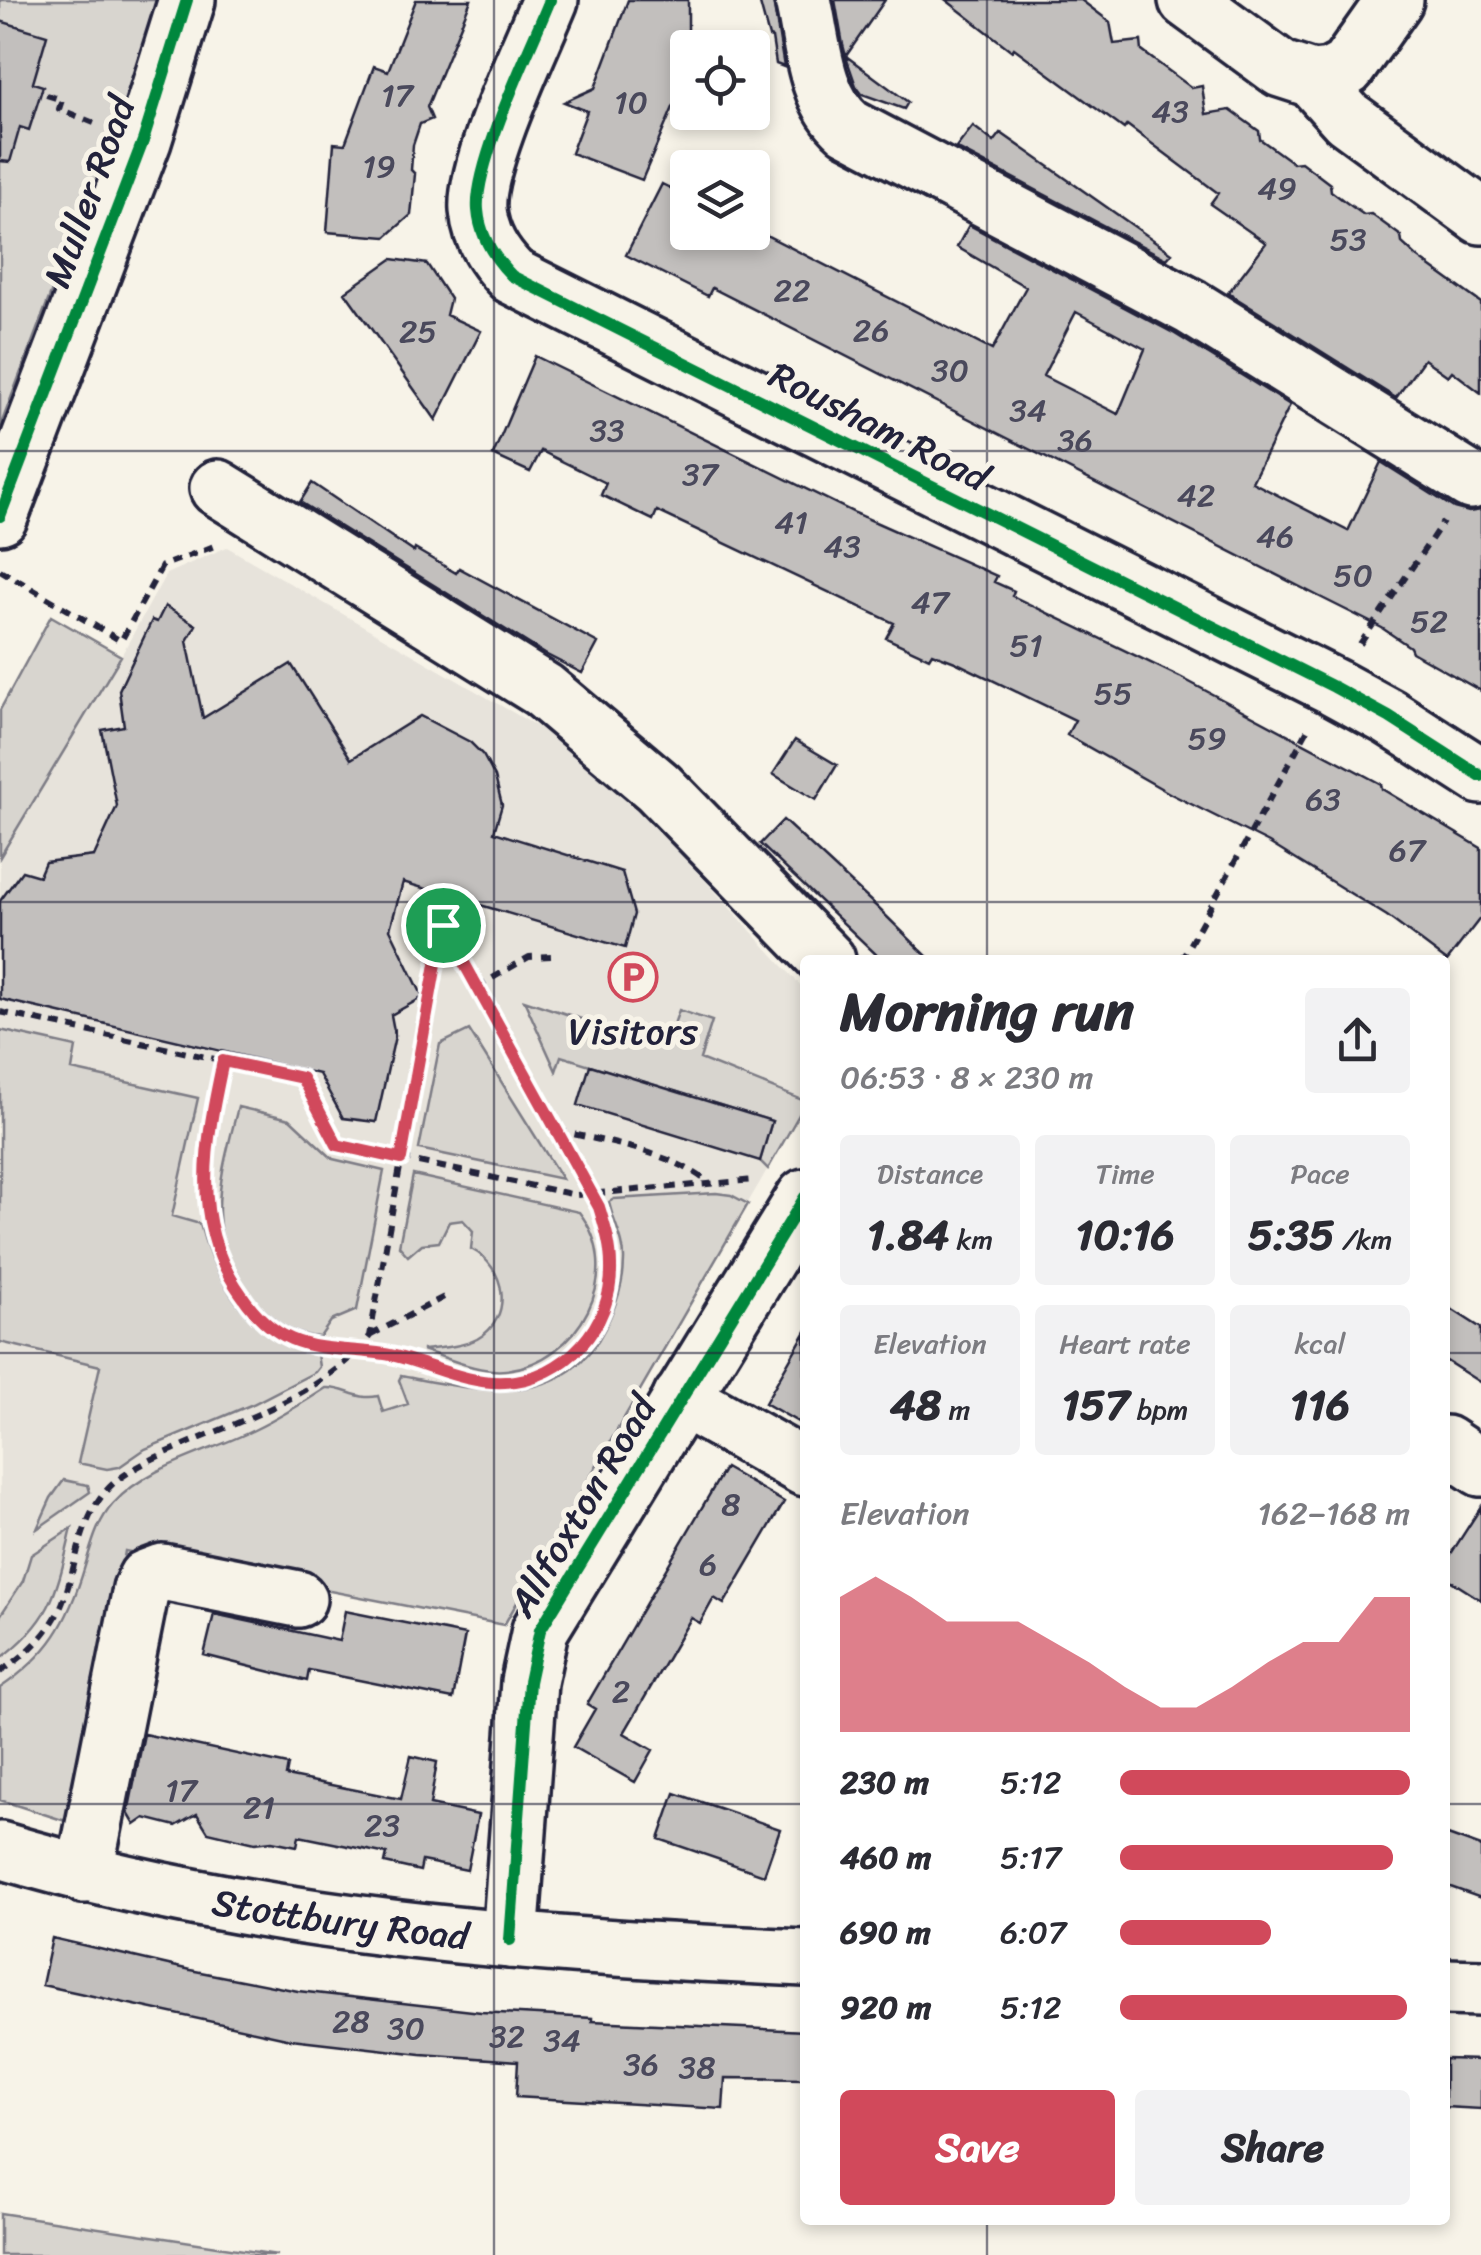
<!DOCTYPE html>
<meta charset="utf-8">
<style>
:root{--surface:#fff;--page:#f2f2f3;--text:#2b2b33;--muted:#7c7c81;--accent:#d1495b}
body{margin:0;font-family:Sriracha,sans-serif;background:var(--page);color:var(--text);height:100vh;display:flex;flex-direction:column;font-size:38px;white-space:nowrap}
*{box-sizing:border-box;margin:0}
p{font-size:32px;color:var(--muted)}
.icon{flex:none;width:55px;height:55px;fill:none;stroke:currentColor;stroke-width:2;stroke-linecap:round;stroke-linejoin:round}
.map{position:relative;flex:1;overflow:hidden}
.panel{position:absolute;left:800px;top:955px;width:650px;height:1270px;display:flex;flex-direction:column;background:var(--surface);border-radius:10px;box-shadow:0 5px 15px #0003}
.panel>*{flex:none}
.controls{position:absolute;left:670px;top:30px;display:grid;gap:20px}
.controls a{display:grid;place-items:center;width:100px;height:100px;border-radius:10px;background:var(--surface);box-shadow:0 5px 15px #0003;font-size:50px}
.pin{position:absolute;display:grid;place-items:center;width:85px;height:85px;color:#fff;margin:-42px;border:5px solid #fff;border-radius:50%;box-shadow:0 2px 10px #0007}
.round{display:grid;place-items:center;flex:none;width:105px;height:105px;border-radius:10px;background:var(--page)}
.head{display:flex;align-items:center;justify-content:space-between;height:170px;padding:0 40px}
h1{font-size:55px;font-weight:700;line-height:75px}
.stats{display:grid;grid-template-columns:repeat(3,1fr);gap:15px;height:170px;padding:10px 40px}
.stats div{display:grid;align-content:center;border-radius:10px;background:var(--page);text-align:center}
.stats b{font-size:42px;font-weight:700}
.stats small{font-size:28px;font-weight:400}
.stats p{font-size:28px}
.chart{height:280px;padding:20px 40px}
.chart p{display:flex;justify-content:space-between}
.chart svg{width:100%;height:180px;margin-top:10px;fill:var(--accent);opacity:.7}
.cta{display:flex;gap:20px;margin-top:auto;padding:20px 40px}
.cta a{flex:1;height:115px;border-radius:10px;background:var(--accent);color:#fff;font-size:40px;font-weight:700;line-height:115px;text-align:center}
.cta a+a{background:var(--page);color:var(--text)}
ul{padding:0 40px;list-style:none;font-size:32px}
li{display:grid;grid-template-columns:160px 120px 1fr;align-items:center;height:75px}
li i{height:25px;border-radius:12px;background:var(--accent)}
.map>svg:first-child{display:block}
.built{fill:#e7e3db}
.green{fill:#d8d5cf;stroke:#7d7c85;stroke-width:2.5}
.building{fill:#c2bfbd;stroke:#22223b;stroke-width:2.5;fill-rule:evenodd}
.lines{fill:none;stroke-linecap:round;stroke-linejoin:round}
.minor-casing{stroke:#22223b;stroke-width:62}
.major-casing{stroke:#22223b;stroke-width:62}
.path{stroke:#22223b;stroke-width:6;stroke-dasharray:10 8;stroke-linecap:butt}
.minor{stroke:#f7f3e8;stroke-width:55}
.major{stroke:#f7f3e8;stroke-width:55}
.cycleway-casing{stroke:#f7f3e8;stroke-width:19}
.cycleway{stroke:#00873e;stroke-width:12}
.route-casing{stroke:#fff;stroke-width:20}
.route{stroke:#d1495b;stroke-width:12}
.grid{fill:none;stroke:#22223b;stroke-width:2.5;stroke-opacity:0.55}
.labels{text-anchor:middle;stroke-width:10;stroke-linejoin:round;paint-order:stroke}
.number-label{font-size:32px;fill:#4a495c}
.street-label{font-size:38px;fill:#22223b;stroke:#f7f3e8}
.poi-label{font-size:38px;fill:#22223b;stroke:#f7f3e8}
</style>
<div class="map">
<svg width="1481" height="2255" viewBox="0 0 1481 2255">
<rect width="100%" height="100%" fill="#f7f3e8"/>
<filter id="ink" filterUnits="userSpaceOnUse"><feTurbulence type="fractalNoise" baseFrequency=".01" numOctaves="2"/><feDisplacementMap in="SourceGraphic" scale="20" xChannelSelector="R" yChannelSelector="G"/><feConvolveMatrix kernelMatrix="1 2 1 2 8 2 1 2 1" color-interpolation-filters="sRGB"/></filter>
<g filter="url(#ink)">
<path class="built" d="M227,547L569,745L665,837L805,990V1104L504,1625L125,1551L78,1825L0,1800V710L51,616L121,656L166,574Z"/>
<path class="green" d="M0,0H171L54,285L0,427Z
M51,616L121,656L0,857V710Z
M524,1000L666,1047L679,1010L712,1021L700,1059L805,1101V1104L768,1169L760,1161L772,1121L561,1056L556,1071Z
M0,1030L76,1047L72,1070L198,1098L172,1216L200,1224C211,1266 235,1313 273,1337C286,1346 303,1348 317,1354L319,1367L315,1372L253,1404L145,1449L119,1467L107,1469L78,1463L100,1366L0,1342Z
M469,1030L562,1179L419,1149L440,1044Z
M238,1107L290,1119L333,1159L384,1171L357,1310L331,1321L320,1337C290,1335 273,1321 254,1299C200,1237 220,1179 238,1107Z
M413,1175L579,1212C627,1273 579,1362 506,1370C478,1373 448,1358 422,1350C440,1348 461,1347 477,1339C515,1317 506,1267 471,1249L473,1231L463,1220L449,1222L439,1242L422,1244L408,1256L399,1246Z
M716,1193L731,1195L748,1204L504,1625L125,1551L78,1825L0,1800V1688C50,1654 68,1623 85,1566C92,1544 97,1522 113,1504C148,1465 208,1453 254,1430C279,1418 303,1403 326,1388C345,1387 357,1401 378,1396L383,1412L408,1404L399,1380L401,1376C476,1390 563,1413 605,1328C615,1308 624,1284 624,1261C625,1240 613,1223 609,1202L614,1199Z
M64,1480L88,1485L90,1492L37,1529L51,1498Z
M72,1528C57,1590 54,1619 0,1659V1616L23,1581L31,1555Z
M0,2213L277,2255H0Z"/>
<path class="building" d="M416,0H471L427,107L432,119L420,124L413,145L411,170L415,174L411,215L386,237L327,232L334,143L345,144L374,66L388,71Z
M628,0H688V110L674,105L642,180L571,153L587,111L564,102L595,88Z
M759,0H773L784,67L776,64L772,38L769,37Z
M835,0H885L846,56L908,102L904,109L862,94L856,86L847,60L843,45Z
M946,0H1081L1110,22L1114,44L1141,41L1142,51L1154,60L1192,88L1202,86L1206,114L1230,110L1259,131L1260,139L1293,163L1301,162L1330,184L1331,191L1347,203L1364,215L1371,214L1401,236L1402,243L1417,257L1481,303V393L1452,371L1448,376L1424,359L1396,398L1228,293L1266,243L1210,204L1218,193L1127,125L1124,129L1014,48L1012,51Z
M0,21L47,35L33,83L43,86L29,130L20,127L10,162L0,161Z
M973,126L994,142L1001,133L1172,253L1167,259L956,148Z
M662,184L688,197V243L692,232H752V228L992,350L1026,287L957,247L969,225L1175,334L1290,405L1252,482L1348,531L1381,462L1454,508L1469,512L1481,510V691L1412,652L1410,647L1382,628L1318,596L712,288L708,296L626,255ZM1076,312L1145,349L1118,414L1043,376Z
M392,259L427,264L450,299L446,315L481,331L436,420L345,292Z
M535,356L855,513L997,576L994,582L1014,591L1012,596L1180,677L1381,784L1382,789L1481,848V917L1447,961L1387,916L1269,843L1171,794L1067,735L1075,720L955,662L932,653L929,658L886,638L894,623L657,511L653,520L601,495L606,483L541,451L530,472L493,455Z
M312,483L414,552L415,549L456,573L459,568L598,643L582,673L545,654L300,502Z
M165,606L196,625L187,641L203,718L291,664L351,759L420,716L470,742L483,755L495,777L502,805L494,832L622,872L634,914L625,948L403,882L390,929L423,997L391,1015L395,1036L376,1122L343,1118L319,1074L0,999V901L22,871L39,876L45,862L94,856L117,806L102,730L124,726L119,690L152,620L157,622Z
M795,740L837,765L816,800L773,774Z
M783,820L877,907L931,960H882L760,844Z
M590,1065L772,1121L760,1161L578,1105Z
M1445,1305L1481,1328V1383L1445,1360Z
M805,1333V1426L765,1403Z
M725,1468L784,1502L724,1604L714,1598L700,1623L691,1618L624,1733L653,1750L635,1782L573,1747L595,1709L587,1704Z
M1481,1507V1600L1445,1577V1563Z
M345,1611L465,1635L453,1699L309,1670L307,1681L204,1655L214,1614L339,1641Z
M144,1734L288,1765L286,1776L401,1799L411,1756L437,1762L430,1805L478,1815L467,1870L422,1861L420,1871L385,1863L387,1854L299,1836L297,1846L272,1841L255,1843L208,1832L197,1814L176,1826L145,1818L135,1825L128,1813Z
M675,1793L780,1829L764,1875L659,1839Z
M1445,1834L1481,1847V1898L1445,1885Z
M52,1938L190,1970L298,1991L481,2012L592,2018V2021L805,2031V2079L725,2078L723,2109L516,2097L518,2061L421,2054L291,2039L42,1985Z
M1445,2059L1481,2060V2109L1445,2107Z"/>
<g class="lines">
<g class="minor-casing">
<g id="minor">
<path d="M550,0C531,47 474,164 478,210C480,236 494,258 512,276L1334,687L1389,717L1481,776"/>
<path d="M803,0C813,43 814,97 849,127L1191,307L1471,481"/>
<path d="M1187,0L1281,69L1312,79L1347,118L1481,216"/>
<path d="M1312,79L1330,77L1347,68L1395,0"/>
<path d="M218,488L543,690L658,787L827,960"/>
<path d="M681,1398L805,1468"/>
<path d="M1445,1444L1481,1468"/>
<path id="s1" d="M0,1850C261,1928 534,1946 805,1958"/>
<path d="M84,1875L141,1589L146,1578L162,1572L298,1599"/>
<path d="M510,1940L529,1682L540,1630L805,1197"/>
<path d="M1445,1987L1481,1988"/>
</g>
</g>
<g class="major-casing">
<path id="major" d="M0,516L143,141L187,0"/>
</g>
<path class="path" d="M46,95L62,100L59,109L99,125
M0,570L121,641L162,566L217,545
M1360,644L1443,522
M1181,960L1308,729
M477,987L529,957L554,956
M0,1012L302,1078L337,1145L576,1195L755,1180
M557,1130C606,1143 668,1150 709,1183
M371,1335L446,1296
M0,1672C27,1655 53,1630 64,1599C78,1560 81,1511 115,1482C139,1463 168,1452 196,1440C256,1415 329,1389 370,1336L443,925L599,1207C605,1227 611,1245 611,1266C613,1326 565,1379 505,1382C466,1384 432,1365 395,1356C361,1348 324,1353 291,1339C270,1330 254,1312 241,1294C189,1222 206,1141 223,1061"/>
<use href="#minor" class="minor"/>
<use href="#major" class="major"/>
<g class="cycleway-casing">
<path id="cycleway" d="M550,0C531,47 474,164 478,210C480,236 494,258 512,276L1334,687L1389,717L1481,776
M0,516L143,141L187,0
M510,1940L529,1682L540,1630L805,1197"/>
</g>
<use href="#cycleway" class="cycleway"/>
</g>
</g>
<g class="lines" filter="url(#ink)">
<g class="route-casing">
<path id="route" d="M443,925L599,1207C605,1227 611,1245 611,1266C613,1326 565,1379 505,1382C466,1384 432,1365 395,1356C361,1348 324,1353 291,1339C270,1330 253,1312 241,1294C189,1222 206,1141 223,1061L302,1078L337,1145L401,1159Z"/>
</g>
<use href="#route" class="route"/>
</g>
<path class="grid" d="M494,0V2255M987,0V960M0,451H1481M0,902H1481M0,1353H805M1445,1353H1481M0,1804H805M1445,1804H1481M987,2220V2255"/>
<defs>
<g id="parking-ring" transform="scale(2.5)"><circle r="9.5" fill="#f7f3e8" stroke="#d1495b" stroke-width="1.5"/><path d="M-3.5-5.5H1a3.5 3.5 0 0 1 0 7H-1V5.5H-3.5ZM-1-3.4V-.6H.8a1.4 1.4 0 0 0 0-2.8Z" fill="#d1495b"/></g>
</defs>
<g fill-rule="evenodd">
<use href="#parking-ring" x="633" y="977"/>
</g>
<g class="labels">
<g class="number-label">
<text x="397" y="106">17</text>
<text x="631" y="113">10</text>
<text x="1170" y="122">43</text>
<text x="379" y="177">19</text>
<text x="1277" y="199">49</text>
<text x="1348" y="250">53</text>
<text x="792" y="301">22</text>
<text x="871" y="341">26</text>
<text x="418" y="342">25</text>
<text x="950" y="381">30</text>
<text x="1028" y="421">34</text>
<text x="607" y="441">33</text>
<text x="1075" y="451">36</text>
<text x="700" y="485">37</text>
<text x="1196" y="506">42</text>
<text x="791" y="533">41</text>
<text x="1275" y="547">46</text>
<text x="842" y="557">43</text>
<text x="1353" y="586">50</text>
<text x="930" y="613">47</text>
<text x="1429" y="632">52</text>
<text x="1026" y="656">51</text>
<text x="1113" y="704">55</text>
<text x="1207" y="749">59</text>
<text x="1323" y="810">63</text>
<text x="1407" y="861">67</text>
<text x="731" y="1515">8</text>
<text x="708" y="1575">6</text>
<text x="621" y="1702">2</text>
<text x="181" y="1801">17</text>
<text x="259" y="1818">21</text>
<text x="382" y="1836">23</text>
<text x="351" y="2032">28</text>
<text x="406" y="2039">30</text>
<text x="507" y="2047">32</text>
<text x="562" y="2051">34</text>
<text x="641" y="2075">36</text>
<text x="697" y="2078">38</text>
</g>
<g class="street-label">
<text transform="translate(89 192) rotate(-70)" y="13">Muller Road</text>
<text transform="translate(879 426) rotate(27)" y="13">Rousham Road</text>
<text transform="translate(582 1506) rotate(-59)" y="13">Allfoxton Road</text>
<text dy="13" stroke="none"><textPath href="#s1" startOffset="348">Stottbury Road</textPath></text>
</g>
<g class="poi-label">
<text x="633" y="1044">Visitors</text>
</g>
</g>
</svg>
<div class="controls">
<a><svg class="icon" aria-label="locate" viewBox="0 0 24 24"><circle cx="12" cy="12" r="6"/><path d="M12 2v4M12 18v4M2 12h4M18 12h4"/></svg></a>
<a><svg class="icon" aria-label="layers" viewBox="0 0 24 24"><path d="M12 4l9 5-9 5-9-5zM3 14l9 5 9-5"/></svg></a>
</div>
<div class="pin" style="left:443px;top:925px;background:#1e9e55"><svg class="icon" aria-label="arrive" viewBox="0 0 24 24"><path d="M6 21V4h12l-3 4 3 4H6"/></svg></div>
<section class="panel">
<div class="head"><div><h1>Morning run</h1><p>06:53 · 8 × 230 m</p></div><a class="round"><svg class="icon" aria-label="share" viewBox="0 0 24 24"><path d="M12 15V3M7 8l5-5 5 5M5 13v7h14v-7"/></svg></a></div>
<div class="stats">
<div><p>Distance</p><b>1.84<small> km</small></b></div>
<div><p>Time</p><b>10:16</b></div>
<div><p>Pace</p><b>5:35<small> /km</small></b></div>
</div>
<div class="stats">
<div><p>Elevation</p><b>48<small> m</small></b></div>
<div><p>Heart rate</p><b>157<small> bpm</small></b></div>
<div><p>kcal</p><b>116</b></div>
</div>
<div class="chart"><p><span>Elevation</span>162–168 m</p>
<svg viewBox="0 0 160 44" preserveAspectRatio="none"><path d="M0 44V11L10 6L20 11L30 17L40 17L50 17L60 22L70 27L80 33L90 38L100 38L110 33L120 27L130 22L140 22L150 11L160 11V44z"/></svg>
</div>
<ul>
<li><b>230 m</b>5:12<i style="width:100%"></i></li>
<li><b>460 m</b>5:17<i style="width:94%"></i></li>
<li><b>690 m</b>6:07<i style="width:52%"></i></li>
<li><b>920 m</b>5:12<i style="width:99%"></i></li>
</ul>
<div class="cta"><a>Save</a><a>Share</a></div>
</section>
</div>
